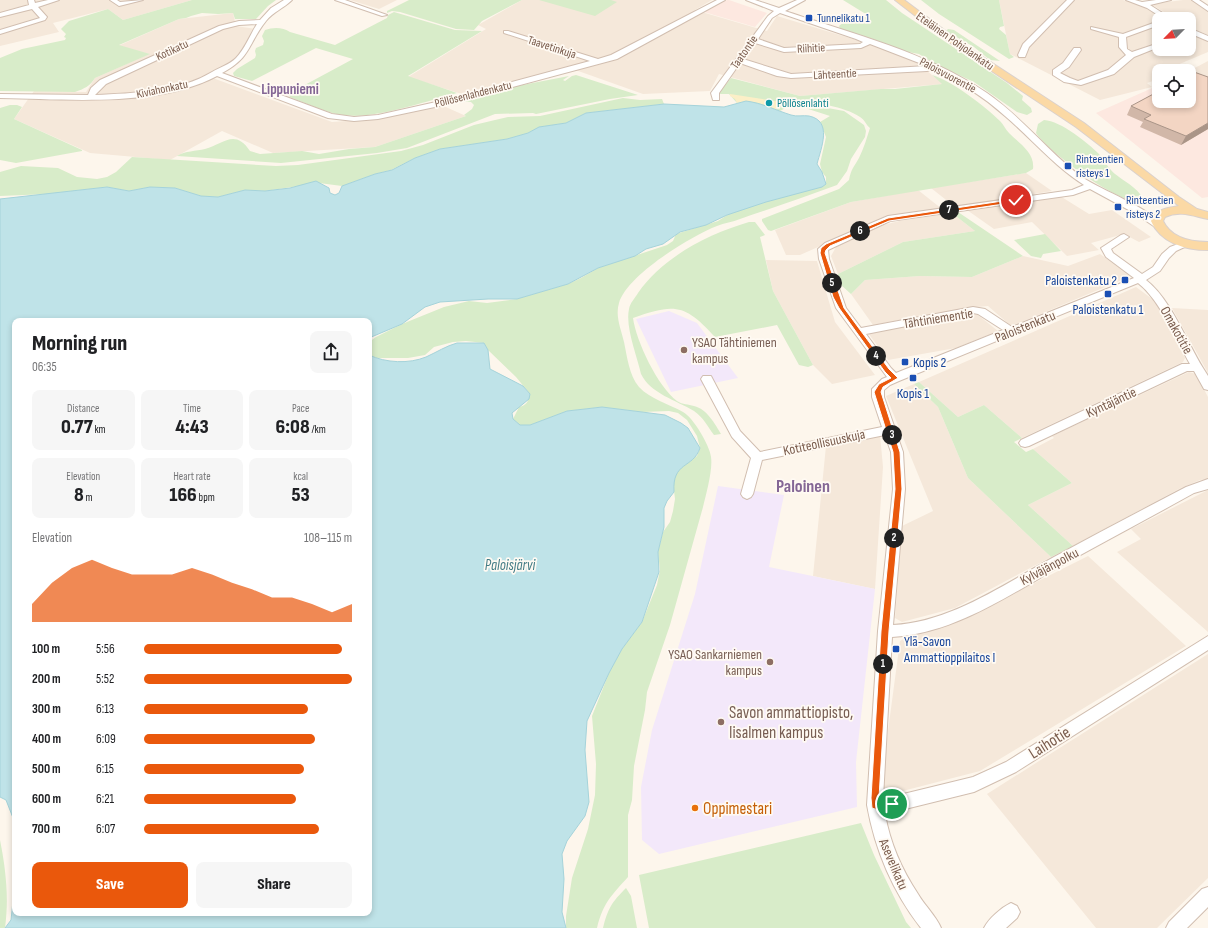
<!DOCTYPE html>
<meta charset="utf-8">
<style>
:root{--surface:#fff;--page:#f6f6f6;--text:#202124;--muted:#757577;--accent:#ea580c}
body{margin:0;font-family:"Sofia Sans Condensed",sans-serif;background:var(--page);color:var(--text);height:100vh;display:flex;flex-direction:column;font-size:15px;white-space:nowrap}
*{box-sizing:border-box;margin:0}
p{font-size:13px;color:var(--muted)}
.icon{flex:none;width:22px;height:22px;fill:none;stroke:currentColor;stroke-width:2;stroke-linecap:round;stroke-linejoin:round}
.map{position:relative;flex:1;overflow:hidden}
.side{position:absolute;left:12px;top:318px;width:360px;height:598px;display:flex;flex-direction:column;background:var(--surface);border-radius:8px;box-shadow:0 2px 6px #0003}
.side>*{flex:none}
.needle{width:26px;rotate:246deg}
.buttons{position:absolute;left:1152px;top:12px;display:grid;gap:8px}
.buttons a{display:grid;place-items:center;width:44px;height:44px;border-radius:8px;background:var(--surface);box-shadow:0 2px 6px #0003;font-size:20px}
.pin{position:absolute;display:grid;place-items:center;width:34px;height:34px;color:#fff;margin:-17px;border:2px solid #fff;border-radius:50%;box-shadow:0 1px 4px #0007}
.km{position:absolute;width:20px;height:20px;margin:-10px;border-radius:50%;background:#222;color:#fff;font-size:11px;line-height:20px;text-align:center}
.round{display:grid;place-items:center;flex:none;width:42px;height:42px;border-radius:8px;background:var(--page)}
.head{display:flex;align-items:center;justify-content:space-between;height:68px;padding:0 20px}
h1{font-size:22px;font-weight:800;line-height:30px}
.stats{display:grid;grid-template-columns:repeat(3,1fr);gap:6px;height:68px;padding:4px 20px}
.stats div{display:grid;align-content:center;border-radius:8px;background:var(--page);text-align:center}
.stats b{font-size:20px;font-weight:800}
.stats small{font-size:11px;font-weight:400}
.stats p{font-size:11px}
.chart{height:112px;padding:8px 20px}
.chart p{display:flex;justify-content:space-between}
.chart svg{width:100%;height:72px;margin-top:4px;fill:var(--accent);opacity:.7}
.button{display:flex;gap:8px;margin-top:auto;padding:8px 20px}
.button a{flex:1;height:46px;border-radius:8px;background:var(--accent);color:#fff;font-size:16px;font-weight:800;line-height:46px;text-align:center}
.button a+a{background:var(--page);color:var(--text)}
ul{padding:0 20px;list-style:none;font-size:13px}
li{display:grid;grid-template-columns:64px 48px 1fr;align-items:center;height:30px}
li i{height:10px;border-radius:5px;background:var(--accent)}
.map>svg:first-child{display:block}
.residential{fill:#f5e8da}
.commercial{fill:#fde8e0}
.education{fill:#f3e8fa}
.green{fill:#d8ecc9}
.sand{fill:#fcefc7}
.water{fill:#bfe3e8;stroke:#a5d3da}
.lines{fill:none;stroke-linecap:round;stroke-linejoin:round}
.minor-casing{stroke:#d1beb0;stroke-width:2}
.major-casing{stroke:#dad1cd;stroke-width:2}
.minor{fill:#fff;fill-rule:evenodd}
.major{fill:#fbd9a5;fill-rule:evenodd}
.wall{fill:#d1b7a8}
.shaded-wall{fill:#aa9588}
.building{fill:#f3d5c3;stroke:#aa9588}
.route{fill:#ea580c;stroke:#fff}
.transit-dot{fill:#1a4fb4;stroke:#fffaf3;stroke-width:1.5}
.culture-dot{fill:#0f9aa8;stroke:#fffaf3;stroke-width:1.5}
.education-dot{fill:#8d6e63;stroke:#fffaf3;stroke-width:1.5}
.food-dot{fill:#e8710a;stroke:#fffaf3;stroke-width:1.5}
.labels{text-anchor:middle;stroke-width:3.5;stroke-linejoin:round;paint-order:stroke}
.far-transit-label{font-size:12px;fill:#164399;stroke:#fffaf3;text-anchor:start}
.far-street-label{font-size:12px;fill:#7a5c4d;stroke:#fffaf3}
.far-culture-label{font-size:12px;fill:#0d838f;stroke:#fffaf3;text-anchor:start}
.transit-label{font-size:14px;fill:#164399;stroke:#fffaf3}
.street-label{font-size:14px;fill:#7a5c4d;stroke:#fffaf3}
.education-label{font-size:14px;fill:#785e54;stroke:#fffaf3;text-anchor:start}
.far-district-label{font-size:15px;font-weight:bold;fill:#846695;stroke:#fffaf3}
.water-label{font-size:15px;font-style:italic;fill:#437c86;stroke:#fffaf3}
.near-education-label{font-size:17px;fill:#785e54;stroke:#fffaf3;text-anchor:start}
.near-street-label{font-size:17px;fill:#7a5c4d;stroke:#fffaf3}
.near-food-label{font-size:17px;fill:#c56008;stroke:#fffaf3;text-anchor:start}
.district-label{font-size:18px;font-weight:bold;fill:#846695;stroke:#fffaf3}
</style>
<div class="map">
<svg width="1208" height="928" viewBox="0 0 1208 928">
<rect width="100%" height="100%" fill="#fdf6ec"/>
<path class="residential" d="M0,0H192L123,20L108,9L53,23L59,32L0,46Z
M350,0H397L379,9Z
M522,0H712L695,10L767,31L777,16L876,46L916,62L943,84L800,96L719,74L710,91L643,94L567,67L468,96L408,77L486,29L478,25Z
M999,0H1123L1140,5L1164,19H1159V49H1189V33L1208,41V52L1163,71H1159V73L1154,75L1159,77V79L1147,83L1152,87L1100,100L1010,54Z
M1183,0H1192L1208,11V35L1189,27V19H1175L1151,4Z
M233,13L236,26L256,29L232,67L210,77L332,122L373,119L439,104L466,116L375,147L273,153L222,131L170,160L90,153L14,119L34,91L86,92L95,78L149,54L118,46L179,19Z
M1208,61V83L1189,76V71Z
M1026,173L1052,191L955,207L931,188Z
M918,190L942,209L888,216L800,255H786L775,230L851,202Z
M1060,196L1089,214L1112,210L1151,237L1139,242L1124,234L1091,243L1099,250L1067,256L1032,222L994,229L967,210Z
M952,213L975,231L903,242L838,274L831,256L836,247L883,225L904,220Z
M1100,254L1129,274V277L1014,325H1010L988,306L966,308L873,325L851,294L865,280L920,276L972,277L1023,256L1068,266Z
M766,260L817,261L835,322L875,375L832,384L813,365L773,291Z
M1136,287L1155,301L1185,358L1183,362L1022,438L984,405L958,417L919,382Z
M1172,308L1208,310V373Z
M972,314L978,315L998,331L956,348L888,360L868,333Z
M1189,372L1196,374L1208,397V479L1200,480L1179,489L1073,546L1028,505L1072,483L1033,449L1054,438L1052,436Z
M914,384L938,407L968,478L1051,557L955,608L902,622L895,618L902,526L933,511L886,396Z
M880,435L883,467L875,589L813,576L826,446Z
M1208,490V632L1117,552L1141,539L1131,529Z
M1088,556L1186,646L980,771L891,794L884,791V761L900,641L909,636L963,619Z
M1208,654V878L1157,928H1096L987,794Z"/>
<path class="commercial" d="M727,0H729L767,13L755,27L704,12Z
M1159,85V101H1189L1208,85V197L1202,198L1096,113Z"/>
<path class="education" d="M669,311L697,323L738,378L671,392L636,319Z
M718,486L784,495L769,567L875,589L856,762L857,807L659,854L642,840L641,787L652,730L695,594Z"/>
<path class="green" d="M192,0H276L268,6L256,19H235L233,13L218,14L202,13L191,16L186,18L179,19L119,45L150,54L95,78C90,86 84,89 75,92L0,91V58L22,49L65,40L66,38L64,37L66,34L61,29L69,21L108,9L123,20Z
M409,0H522L482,21L474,30L456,29L400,12L392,11L387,13V11Z
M539,0H611L617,2L595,16Z
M843,0H886L902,13L1007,83L1023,96L1022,100L1031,108L1032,112L1027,115L1017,112L974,82L937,65L919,54L908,52L870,38L841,30L839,26L844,22L869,16Z
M921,0H999L1004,26L1000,27L999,29L1006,35L1010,54L1014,57L1009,59L939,14Z
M394,12L455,30L482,31L408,76L457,93C427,101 373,120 343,115C327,113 305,103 290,97L288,94L353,59L316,48L252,81L234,76L233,73L237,69L255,58L256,55L255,51L256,48L263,45L264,41L262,36L265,30C273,27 283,27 290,32L335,45L387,18L388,15Z
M948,29L954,30L1000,61L990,60L974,47L946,31Z
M576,75L638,95L610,99L536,114L533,113L495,114L407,148L377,153L281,163L177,156C185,151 196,151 205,149C223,144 235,128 250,151L260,154L302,151L319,154L349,149L375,147L466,116L464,115L472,109L474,105L471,102L460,101L501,89L569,76L563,80L565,81L572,76Z
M932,75C951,80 987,108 1000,121C1004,125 1005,129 1009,133C1020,144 1035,153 1033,169L1026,173L851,202L771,231L768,230L762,221V219L839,189L849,180C851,169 854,167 859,158C864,148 867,137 870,128C866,125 865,120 860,117C844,106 815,103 796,100L791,105L780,111L746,101L737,103L729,94H718L731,78L800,96L881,89H895L942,84Z
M623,98L640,100L662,99L664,104L586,113L566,123L540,127L528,133L507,139L440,149L415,158L391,170L375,174L342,186L319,183L265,191L245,190L218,197L201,196L175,188L150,187L129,191L107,187L48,194L0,196V172L21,166L58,168L77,177L97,179L107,177L116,172L132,157L276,166L298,165L401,151L423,145L474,125L495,120L508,117L540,116Z
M795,102L844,111L864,125L866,131L865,137L851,159L847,171L837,185C805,197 772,208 740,219C733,222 724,223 717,226C691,236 627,275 619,303C615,316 621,329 624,342C627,356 629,375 639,387C650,399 669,404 683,412C693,417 710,446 711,457C713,470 706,494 703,507L670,625L647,692L645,710L634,766L632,800L628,815V877C611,896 603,903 597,928H566V916L572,878L588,829L595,795L596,764L592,716L609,673L622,649L642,622L657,585L660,570L658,552L663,532L670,522L673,511L675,499L673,482L675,475L682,466L697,456L700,448L697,436L687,420L678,413L669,411L642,412L602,407L585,409L567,411L530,425H520L513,419L519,407C527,405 528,402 530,394L516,377L488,350L484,343L466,341L453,342L434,347L425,355L408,358H375L369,356V342L376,337L402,324L444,307L469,301L487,303L517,299L568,284L581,278L598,268L667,245L673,241L676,234L718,221L732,212L826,184V177L822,172L820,164L826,137L820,122L830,116L802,107Z
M10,105H17L22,107L14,119L82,150V151L16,163L0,160V108Z
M1044,120C1061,121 1088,143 1099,154C1105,161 1108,168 1115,174C1124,181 1141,190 1144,201C1125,210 1046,150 1036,133L1038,124Z
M958,212L1023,256L972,277L920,276L865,280L851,294L841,285L838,274L903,242L975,231L952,213Z
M749,222H755L765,235L760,237L773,291L813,365L808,367L799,365L777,325L715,337C685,304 675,303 633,318C636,341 658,387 677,401C683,405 688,404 694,406C707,409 715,424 721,434L714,435C708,427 703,417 694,411C676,400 651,394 641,374C637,356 625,327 629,309C630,303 635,298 638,293C663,257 708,234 749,222Z
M1045,234L1061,251L1043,254L1041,258L1031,256L1014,240Z
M919,382L958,417L984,405L1022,438L1014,442L1026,452L1033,449L1072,483L1028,505L1073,546L1051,557L968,478L938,407L914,384Z
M861,823L874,855L906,922L911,928H649L639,875Z
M0,840C6,870 9,898 5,928H0Z
M626,888L631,896L637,928H603C608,908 612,902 626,888Z"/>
<path class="sand" d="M730,94L781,102L784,104L778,106L776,110C763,103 751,100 737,103L735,99L730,96Z"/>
<path class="water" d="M746,101C762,103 775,110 791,115C797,117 803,115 809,116C833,121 821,148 817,164L822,172L826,184L822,187L766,202L727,215L706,225L680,232L663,244L646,249L635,256L598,268L568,284L517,299H488L440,302L425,307L402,324L369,338V321H15V823L6,800L0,797V199L107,187L129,191L150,187L175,188L201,196L218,197L245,190L265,191L290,188L316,181L329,188L330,193L335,195L339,193L342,186L375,174L392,170L415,158L440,149L507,139L528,133L539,127L566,123L586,113L664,104L724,107Z
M457,343H484L488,350L490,369L523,386L530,394L529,399L512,413L513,419L520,425H530L567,411L585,409L602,407L642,412L665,415L681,423L688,428L700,448C693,469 672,461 674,492L667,501L664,508V527L658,552L659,572L642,622L622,649L609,673L587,721L585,750L589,802L585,816L567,841L562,854L564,879L562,912L566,928H5L11,920L15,882V913H369V355C386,363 409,364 426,357C437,352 446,346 457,343Z"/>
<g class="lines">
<g class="minor-casing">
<path id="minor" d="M28,0H34L35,3L48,0H59L38,7L47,17L45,20L0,34V30L40,18L32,9L0,17V13L29,5Z
M110,0H117L120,2L143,0L119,6Z
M284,0H292C284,8 273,12 266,21C247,45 252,57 222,73L332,114L354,117L378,115L445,100L590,61L504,33V31H508L598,59L611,55L717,0H725L617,59L449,104L378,119L354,121L328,118L217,76C157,108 66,99 0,98V94L88,95L91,88L100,80L219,26L239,21L260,20L271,8ZM257,24C250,35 245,49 236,58C229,65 220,67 212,72C179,92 134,93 95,95L106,84L223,29L239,25Z
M335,0H345L387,15L382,16Z
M746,0H755L779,8L797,0H805L785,11C853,34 927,52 987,93C1022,117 1048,152 1082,177C1103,191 1149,208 1163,225L1161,227H1155L1136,214L1090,189L1073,195L890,221L828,250L829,259L846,308L861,328L973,307L985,309L1012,327L1134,278L1106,257L1101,248L1121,235L1124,234L1129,237L1111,249L1113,253L1142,274L1153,267L1162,254L1170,247L1186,241L1191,244L1176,251L1169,258L1160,271L1146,280C1170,298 1187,342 1203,368L1208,376V390L1204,389L1194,371H1187L1029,446L1025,447L1021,446L1019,443L1021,440L1182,364H1190C1176,339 1160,300 1138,283L899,381L890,385L884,390V397L903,452L905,489L893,625C951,622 1004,584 1054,557C1098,533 1142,510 1186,487L1208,479V489L1194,493C1151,517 1107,540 1064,564C1011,594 954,634 892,637L883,798H887L973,777L1006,762L1208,636V650L1016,772L974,792L885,814C890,843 902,870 918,894C925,906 936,916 941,928H921C893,892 875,850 867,805L878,631L893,489L891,452L885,435L762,460L753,494L751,497L747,499L743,497L741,494L751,458L732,437L701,379L703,376H711L740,431L760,452L882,427L872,397V389L882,379L887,377L836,308L819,259L818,249L825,243L888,216L1072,190L1084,185C1054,166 1032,139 1005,116C984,97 959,81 933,69L927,71L791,78L777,76L740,63L719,93V100H713L711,93L768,16L774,11ZM780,13L856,39L863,42L860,44L784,48L758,39L772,18ZM755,43L784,52L861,48L870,44L927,66L791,74L743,59ZM973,313L978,314L1003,330L896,373L891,368L866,334Z
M1067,0H1074L1029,47L1025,57H1019L1018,55L1023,44Z
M1126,0H1135L1142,2L1156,0H1171L1150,5L1172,19H1164L1147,8Z
M1192,0H1199L1208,6V11Z
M1159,21V25L1126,37L1127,49L1132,52L1159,43V47L1134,57L1114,74L1081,85L1064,82L1053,75V70L1063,63L1074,48H1080L1081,50L1069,67L1060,73L1070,78L1078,81L1108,70L1126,55L1119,47V37L1091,29V27L1123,34Z
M1189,28L1208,36V41L1189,33Z
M1208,887V907L1187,928H1166L1169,922L1202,889Z
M1011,903L1017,906L1020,912L1017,918L1006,928H984C989,918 1001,908 1011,903Z"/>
</g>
<g class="major-casing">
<path id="major" d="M895,0H904L963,44L1084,123L1179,197L1197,209L1208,212V219C1193,216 1180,210 1165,217L1163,221C1171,238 1191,242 1208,242V250C1185,250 1161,243 1151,221C1157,209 1166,208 1179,206L1076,127L957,48Z"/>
</g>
<use href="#minor" class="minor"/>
<use href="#major" class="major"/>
</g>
<path class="wall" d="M1131,106L1208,129L1181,145L1140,127L1143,122L1127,115Z"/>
<path class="shaded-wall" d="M1208,123V129L1181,145L1186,136Z"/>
<path class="building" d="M1194,72L1208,77V123L1186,136L1144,119L1151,115L1131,106L1159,91V101H1189V75Z"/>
<path class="route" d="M1016,199L1017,202L889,221L830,246L826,250L825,253L844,308L889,369L898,378L883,387L881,392L900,452L902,489L889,631L879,798V801C884,801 891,800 896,801L897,804L896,808C888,811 880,811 872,808L871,798L881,631L895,489L893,452L874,392L879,384L891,378L885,372L839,308L833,297L820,253L821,248L826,244L888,218Z"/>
<g class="transit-dot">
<rect x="805" y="14" width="8" height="8" rx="2"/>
<rect x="1064" y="162" width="8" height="8" rx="2"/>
<rect x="1114" y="203" width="8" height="8" rx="2"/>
<rect x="1121" y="276" width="8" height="8" rx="2"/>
<rect x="1104" y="290" width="8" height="8" rx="2"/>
<rect x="901" y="358" width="8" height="8" rx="2"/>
<rect x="909" y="374" width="8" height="8" rx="2"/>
<rect x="892" y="645" width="8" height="8" rx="2"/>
</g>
<circle class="culture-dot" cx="769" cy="103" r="4"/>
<g class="education-dot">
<circle cx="684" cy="350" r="4"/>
<circle cx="770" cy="662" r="4"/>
<circle cx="721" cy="722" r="4"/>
</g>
<circle class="food-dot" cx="695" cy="808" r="4"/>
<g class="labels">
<g class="far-transit-label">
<text x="817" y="22">Tunnelikatu 1</text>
<text x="1076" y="163">Rinteentien<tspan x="1076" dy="14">risteys 1</tspan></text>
<text x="1126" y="204">Rinteentien<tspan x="1126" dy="14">risteys 2</tspan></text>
</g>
<g class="far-street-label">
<text transform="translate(955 41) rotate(35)" y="4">Eteläinen Pohjolankatu</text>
<text transform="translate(552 47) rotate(18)" y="4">Taavetinkuja</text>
<text transform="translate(811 48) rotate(-3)" y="4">Riihitie</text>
<text transform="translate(172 50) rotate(-25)" y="4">Kotikatu</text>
<text transform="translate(744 52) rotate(-55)" y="4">Taatontie</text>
<text transform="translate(835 74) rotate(-3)" y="4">Lähteentie</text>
<text transform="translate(948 75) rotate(28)" y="4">Paloisvuorentie</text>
<text transform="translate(162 89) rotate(-12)" y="4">Kiviahonkatu</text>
<text transform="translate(473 94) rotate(-14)" y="4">Pöllösenlahdenkatu</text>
</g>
<g class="far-culture-label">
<text x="777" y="107">Pöllösenlahti</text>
</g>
<g class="transit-label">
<text x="1117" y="285" text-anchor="end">Paloistenkatu 2</text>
<text x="1108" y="314">Paloistenkatu 1</text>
<text x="913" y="367" text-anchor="start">Kopis 2</text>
<text x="913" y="398">Kopis 1</text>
<text x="904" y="646" text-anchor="start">Ylä-Savon<tspan x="904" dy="16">Ammattioppilaitos I</tspan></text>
</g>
<g class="street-label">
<text transform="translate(938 318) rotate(-9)" y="5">Tähtiniementie</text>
<text transform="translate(1025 326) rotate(-22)" y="5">Paloistenkatu</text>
<text transform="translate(1177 330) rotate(61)" y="5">Omakotitie</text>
<text transform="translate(1111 402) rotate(-25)" y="5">Kyntäjäntie</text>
<text transform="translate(824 442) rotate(-12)" y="5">Kotiteollisuuskuja</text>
<text transform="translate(1049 566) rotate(-28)" y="5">Kylväjänpolku</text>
<text transform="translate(894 864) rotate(67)" y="5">Asevelikatu</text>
</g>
<g class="education-label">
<text x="692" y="347">YSAO Tähtiniemen<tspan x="692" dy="16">kampus</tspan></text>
<text x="762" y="659" text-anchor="end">YSAO Sankarniemen<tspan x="762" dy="16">kampus</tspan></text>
</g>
<g class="far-district-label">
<text x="290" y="94">Lippuniemi</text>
</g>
<g class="water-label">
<text x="510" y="570">Paloisjärvi</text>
</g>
<g class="near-education-label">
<text x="729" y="718">Savon ammattiopisto,<tspan x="729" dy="20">Iisalmen kampus</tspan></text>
</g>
<g class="near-street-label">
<text transform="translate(1049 742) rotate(-32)" y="6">Laihotie</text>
</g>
<g class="near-food-label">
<text x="703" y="814">Oppimestari</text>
</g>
<g class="district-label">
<text x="803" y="492">Paloinen</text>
</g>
</g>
</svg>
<div class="buttons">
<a><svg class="needle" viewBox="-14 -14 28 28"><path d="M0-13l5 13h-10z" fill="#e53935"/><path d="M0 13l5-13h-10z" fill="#757577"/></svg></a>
<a><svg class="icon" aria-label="locate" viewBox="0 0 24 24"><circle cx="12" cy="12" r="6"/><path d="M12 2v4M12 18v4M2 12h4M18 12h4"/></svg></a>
</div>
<div class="pin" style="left:892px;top:804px;background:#1e9e55"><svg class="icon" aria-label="arrive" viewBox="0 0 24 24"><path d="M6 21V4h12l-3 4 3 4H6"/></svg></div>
<div class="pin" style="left:1016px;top:200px;background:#d93025"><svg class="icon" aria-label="check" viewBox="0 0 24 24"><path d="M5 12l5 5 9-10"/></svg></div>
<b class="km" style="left:883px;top:664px">1</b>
<b class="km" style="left:894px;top:538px">2</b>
<b class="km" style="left:892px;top:435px">3</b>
<b class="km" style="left:876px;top:356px">4</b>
<b class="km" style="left:832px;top:283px">5</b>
<b class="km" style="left:860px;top:231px">6</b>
<b class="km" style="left:949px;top:210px">7</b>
<section class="side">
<div class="head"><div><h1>Morning run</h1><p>06:35</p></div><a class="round"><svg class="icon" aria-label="share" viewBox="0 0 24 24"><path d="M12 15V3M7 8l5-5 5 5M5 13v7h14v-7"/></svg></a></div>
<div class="stats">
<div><p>Distance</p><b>0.77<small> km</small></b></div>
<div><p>Time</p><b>4:43</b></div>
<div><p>Pace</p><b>6:08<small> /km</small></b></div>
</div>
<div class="stats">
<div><p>Elevation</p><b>8<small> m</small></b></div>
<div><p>Heart rate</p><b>166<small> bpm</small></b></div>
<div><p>kcal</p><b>53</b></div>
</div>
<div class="chart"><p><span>Elevation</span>108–115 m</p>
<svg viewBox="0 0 160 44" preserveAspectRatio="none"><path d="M0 44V33L10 20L20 11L30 6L40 11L50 15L60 15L70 15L80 11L90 15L100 20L110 24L120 29L130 29L140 33L150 38L160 33V44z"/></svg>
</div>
<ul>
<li><b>100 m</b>5:56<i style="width:95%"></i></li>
<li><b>200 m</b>5:52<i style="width:100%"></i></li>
<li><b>300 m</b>6:13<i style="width:79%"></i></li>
<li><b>400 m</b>6:09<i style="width:82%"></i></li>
<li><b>500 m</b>6:15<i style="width:77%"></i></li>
<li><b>600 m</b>6:21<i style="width:73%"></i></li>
<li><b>700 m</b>6:07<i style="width:84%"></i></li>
</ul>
<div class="button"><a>Save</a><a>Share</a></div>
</section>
</div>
